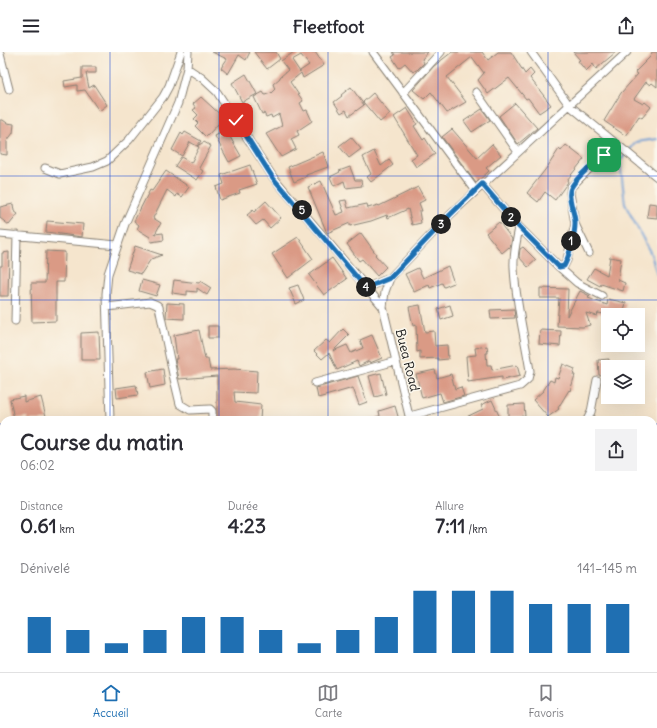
<!DOCTYPE html>
<html lang="fr">
<meta charset="utf-8">
<style>
:root{--surface:#fff;--page:#f2f2f3;--text:#2b2b33;--muted:#7c7c81;--line:#e1e1e2;--accent:#1f6fb2}
body{margin:0;font-family:Delius,sans-serif;background:var(--page);color:var(--text);height:100vh;display:flex;flex-direction:column;font-size:15px;white-space:nowrap}
*{box-sizing:border-box;margin:0}
p{font-size:13px;color:var(--muted)}
.icon{flex:none;width:22px;height:22px;fill:none;stroke:currentColor;stroke-width:2;stroke-linecap:round;stroke-linejoin:round}
.map{position:relative;flex:1;overflow:hidden}
.sheet{position:absolute;left:0px;top:364px;width:657px;height:256px;display:flex;flex-direction:column;background:var(--surface);border-radius:12px 12px 0 0;box-shadow:0 4px 16px #0002}
.sheet>*{flex:none}
.controls{position:absolute;left:601px;top:256px;display:grid;gap:8px}
.controls a{display:grid;place-items:center;width:44px;height:44px;border-radius:0px;background:var(--surface);box-shadow:0 4px 16px #0002;font-size:20px}
.pin{position:absolute;display:grid;place-items:center;width:34px;height:34px;color:#fff;margin:-17px;border-radius:8px;box-shadow:0 2px 6px #0006}
.km{position:absolute;width:20px;height:20px;margin:-10px;border-radius:50%;background:#222;color:#fff;font-size:11px;line-height:20px;text-align:center}
.round{display:grid;place-items:center;flex:none;width:42px;height:42px;border-radius:0px;background:var(--page)}
.head{display:flex;align-items:center;justify-content:space-between;height:68px;padding:0 20px}
h1{font-size:22px;font-weight:800;line-height:30px}
.metrics{display:grid;grid-template-columns:repeat(3,1fr);gap:6px;height:68px;padding:4px 20px}
.metrics div{display:grid;align-content:center}
.metrics b{font-size:20px;font-weight:800}
.metrics small{font-size:11px;font-weight:400}
.metrics p{font-size:11px}
.chart{height:112px;padding:8px 20px}
.chart p{display:flex;justify-content:space-between}
.chart svg{width:100%;height:72px;margin-top:4px;stroke:var(--accent);stroke-width:6}
header{display:flex;justify-content:space-between;align-items:center;height:52px;padding:0 20px;background:var(--surface);font-size:18px;font-weight:800}
.menu{display:flex;justify-content:space-around;align-items:center;height:56px;border-top:1px solid var(--line);background:var(--surface);font-size:11px;color:var(--muted)}
.menu a{display:grid;justify-items:center;gap:2px}
.menu .on{color:var(--accent)}
.map>svg:first-child{display:block}
.cemetery{fill:url(#cemetery-stones);stroke:#4c7353}
.lines{fill:none;stroke-linecap:round;stroke-linejoin:round}
.stream{stroke:#6a9dd5;stroke-width:2}
.building{fill:#da9a85;fill-rule:evenodd}
.minor-casing{stroke:#888074;stroke-width:9}
.minor{stroke:#fff;stroke-width:7}
.route-casing{stroke:#fff;stroke-width:8}
.route{stroke:#1f6fb2;stroke-width:5}
.grid{fill:none;stroke:#1d4ed8;stroke-width:1;stroke-opacity:0.55}
.labels{text-anchor:middle;stroke-width:3;stroke-linejoin:round;paint-order:stroke}
.street-label{font-size:13px;fill:#1c1c1c;stroke:#fbf7ec}
</style>
<header><svg class="icon" aria-label="menu" viewBox="0 0 24 24"><path d="M4 6h16M4 12h16M4 18h16"/></svg>Fleetfoot<svg class="icon" aria-label="share" viewBox="0 0 24 24"><path d="M12 15V3M7 8l5-5 5 5M5 13v7h14v-7"/></svg></header>
<div class="map">
<svg width="657" height="620" viewBox="0 0 657 620">
<defs>
<pattern id="cemetery-stones" width="16" height="16" patternUnits="userSpaceOnUse"><rect width="16" height="16" fill="#7bca8a"/><path d="M2 7V4a2 2 0 0 1 4 0v3zM10 15v-3a2 2 0 0 1 4 0v3z" fill="#6aad76"/></pattern>
</defs>
<rect width="100%" height="100%" fill="#fbf7ec"/>
<filter id="ink" filterUnits="userSpaceOnUse"><feTurbulence type="fractalNoise" baseFrequency=".025" numOctaves="2"/><feDisplacementMap in="SourceGraphic" scale="8" xChannelSelector="R" yChannelSelector="G"/><feConvolveMatrix kernelMatrix="1 2 1 2 8 2 1 2 1" color-interpolation-filters="sRGB"/></filter>
<filter id="wash" filterUnits="userSpaceOnUse"><feTurbulence type="fractalNoise" baseFrequency=".012" numOctaves="4" result="noise"/><feDisplacementMap in="SourceGraphic" scale="16" xChannelSelector="R" yChannelSelector="G"/><feGaussianBlur stdDeviation="0.9" result="paint"/><feColorMatrix in="noise" values="0 0 0 0 0 0 0 0 0 0 0 0 0 0 0 0 0 1.4 0 .05"/><feComposite in="paint" operator="in"/></filter>
<g filter="url(#wash)">
<rect width="100%" height="100%" fill="#f5e5cd"/>
<path class="cemetery" d="M653,605L657,609V620H624L627,616H653Z"/>
<g class="lines">
<path class="stream" d="M629,99L636,90L657,87
M626,102L620,109L625,152L651,202L657,223
M653,476L657,473
M440,616L444,620"/>
</g>
<g id="blocks">
<path class="building" d="M212,0H250L246,8L239,3L228,22L221,16L227,7Z
M254,0H276L280,7L267,17Z
M294,0H315L324,13L303,26L301,21L290,30L303,49L300,51L304,59L307,58L312,69L297,79L299,83L291,87L296,97L281,105L266,82L282,74L279,62L272,66L271,63L266,65L264,61L262,62L254,45L263,40L265,43L271,41L275,37L273,32L280,26V25L288,18L281,9ZM301,3L309,13L300,19V20L292,8Z
M393,0H428L422,7L424,11L417,18H416L413,20L405,11L399,16L392,5L395,3Z
M452,0H482L488,8L498,0H511L525,22L530,17L534,22L530,26L551,53L539,61L528,46L526,47L509,26L488,42L478,28L484,21L472,5L447,25L466,50L447,61L431,40L424,47L413,38L434,14Z
M573,0H616L596,17L593,12L586,19L578,9L580,8Z
M652,0H657V35L652,31L650,33L646,30L634,47L643,52L645,50L651,55L642,66L639,64L626,84L604,69L621,41L638,22L635,20L650,5Z
M82,15H96V21H86L89,36L94,33L107,53L99,59L85,38L77,39V33L65,35L64,29L82,26Z
M246,22L257,42L242,50L232,31Z
M351,35L364,53L349,64L346,58L341,61L334,50L342,44L341,43Z
M373,41L390,62L380,70L363,50Z
M201,45L224,66L206,85L195,74L198,71L194,67L198,63L193,58L196,56L193,52Z
M515,51L537,76L518,92L499,64Z
M407,56L417,72L414,74L423,88L425,86L435,102L416,115L411,107L417,103L394,65Z
M482,57L490,68L472,80L464,69Z
M0,68H3L7,71L14,72L13,81L7,89V103L0,102Z
M452,77L477,106L492,92L501,103L486,116L489,119L476,131L442,85Z
M226,78L241,104L229,110L215,84Z
M185,80L201,89L197,94L190,90L182,104L172,98L181,81L183,83Z
M351,85L361,97L349,106L339,94Z
M204,90L211,94L199,116L203,119L197,128L175,114L181,105L191,111L199,95L197,94Z
M566,93L584,107L567,128L568,130L555,148L545,140L538,150L527,141L548,114L559,97L561,99Z
M374,99L381,114L389,108L393,113L371,130L367,125L371,122L363,105Z
M323,100L328,115L306,123V125L294,130L288,115Z
M250,113L257,132L239,138L240,141L220,148L216,135L224,132L221,123Z
M350,115L355,128H361L362,134L346,136L344,129L334,134L330,125L340,120L339,119Z
M166,119L189,135L182,145L177,142L176,145L167,138L153,166L161,171L155,182L163,181L164,188L151,190L150,185L137,177L139,173L134,169L150,138L152,139Z
M321,129L336,163L344,160L340,149L346,148L348,156L367,152L368,156L378,153L379,154L418,135L425,148L419,151L422,159H419L421,171L412,173L408,157L390,165L388,166L387,163L371,169L350,174V171L327,181L308,135Z
M266,149L281,166L270,176L263,168L256,173L247,163L253,158L254,160Z
M649,151L657,152V166L647,165Z
M13,152L14,159L18,162L9,173L0,166V155Z
M47,169L83,172L82,185L46,180Z
M499,170L512,187L510,196L509,195L502,201L486,181Z
M361,181L376,202L375,203L386,215L377,224L362,207L359,209L347,192Z
M298,185L313,207L288,226L272,202Z
M135,194L162,203L151,207L141,222L127,218Z
M523,195L536,208L528,215L519,205L520,197Z
M46,199L65,200L64,230H56V269L32,270L31,231H45Z
M9,200L8,244H0V214H2V201Z
M610,205L621,207L618,228L625,231L623,239L601,232L600,234L587,227L594,216L607,223Z
M332,206L347,227L324,243L309,223Z
M448,214L454,231L444,235L442,231L430,236L429,233L414,240L405,222L418,216L423,226Z
M142,228L160,233L156,244L139,239Z
M174,228L199,231L200,229L211,236L207,243L197,236V240L187,239V243L172,241Z
M298,233L304,248L296,252L289,236Z
M540,236L568,237L567,264L580,239L590,244L588,246L607,253L608,247L626,251L623,263H611L598,261L597,264L586,261L590,273L583,275L557,274L559,246H540Z
M167,251L184,252V267L166,266Z
M420,253L425,280L434,279L435,294L447,293L448,307L438,308V306L420,307V299L417,300L416,273L413,274L409,255Z
M450,253L453,264L441,268L438,257Z
M514,257L515,266L491,267L490,258Z
M208,274H218V286H208Z
M343,277L349,283L333,299L347,293L351,301L363,296L360,288L372,283L382,306L370,311L369,309L359,314L357,309L337,318L329,301L322,307L314,299L326,288L330,291Z
M199,278L205,307H208L210,318L234,317L257,319L256,341L234,340L235,350L261,353L260,368H217V324L179,327L175,307H177L174,283Z
M540,278L561,279L560,294L539,292Z
M99,280L100,308H81V281Z
M487,294L488,301H486L487,313H491L492,318L517,313L520,324L502,328V325L468,330L466,304L476,303L475,296Z
M609,307L608,322L599,323L598,308Z
M563,312L575,317L573,323H575L570,339L569,338L558,356L559,357L548,365L533,348L543,339L550,328L554,330L555,325L558,326Z
M163,317L165,333L150,336L147,320Z
M435,318L437,326L451,322L455,337L461,335L464,344L443,350L440,341L422,346L416,322Z
M381,321L386,342L375,345L369,324Z
M358,324L367,350L359,353L353,336L318,346L316,336Z
M136,333L138,343L117,346L116,336Z
M24,344V350L41,345L47,368H28V365L14,367L10,347Z
M492,348L501,368H460L483,357L481,353Z
M524,352L525,364L508,365V353Z
M395,354L399,368H370V367L380,364L379,359Z"/>
</g>
</g>
<g filter="url(#ink)">
<use href="#blocks" fill-opacity="0" stroke="#888074" stroke-width="1"/>
<g class="lines">
<g class="minor-casing">
<path id="minor" d="M373,0L476,139
M531,0L569,53L657,125
M0,2L9,37
M187,16L202,26L217,40L273,125L383,255
M476,40L518,100
M403,41L441,0
M45,116L60,122L93,115L107,109L129,88L163,45L169,34L181,0
M482,132L519,175L559,215L564,214L567,208L575,172
M0,182L117,193
M589,201L575,172L570,141L571,135L594,112L618,93
M559,215L577,231L602,244
M390,226L385,240L383,255L410,368
M366,236L390,226L450,163L627,0
M107,255L150,250L157,253L159,255L174,327L180,352L190,358L210,357L212,359V368
M15,269L17,183
M315,331L396,309
M410,364L520,334L528,327L530,319C525,286 515,248 514,215C513,202 517,188 519,175
M110,368L106,242L108,222L125,172L178,51L187,16L188,0
M587,368L591,360L597,328
M0,483L4,482
M0,488L4,523
M0,544L4,536
M0,550L4,554
M653,576L657,571
M0,613H4
M59,616L64,620
M589,616L591,620
M99,620L103,616
M315,620V616
M618,620L621,616"/>
</g>
<use href="#minor" class="minor"/>
</g>
</g>
<g class="lines" filter="url(#ink)">
<g class="route-casing">
<path id="route" d="M236,68L273,126L366,236L390,226L450,163L482,132L519,175L559,215L564,214C569,205 575,182 575,172C576,162 566,145 571,136C576,126 595,110 604,103"/>
</g>
<use href="#route" class="route"/>
</g>
<path class="grid" d="M110,0V368M219,0V368M328,0V368M438,0V368M548,0V368M0,124H657M0,248H657M0,372H4M653,372H657M0,496H4M653,496H657M110,616V620M219,616V620M328,616V620M438,616V620M548,616V620"/>
<g class="labels">
<g class="street-label">
<text transform="translate(408 308) rotate(76)" y="5">Buea Road</text>
</g>
</g>
</svg>
<div class="controls">
<a><svg class="icon" aria-label="locate" viewBox="0 0 24 24"><circle cx="12" cy="12" r="6"/><path d="M12 2v4M12 18v4M2 12h4M18 12h4"/></svg></a>
<a><svg class="icon" aria-label="layers" viewBox="0 0 24 24"><path d="M12 4l9 5-9 5-9-5zM3 14l9 5 9-5"/></svg></a>
</div>
<div class="pin" style="left:604px;top:103px;background:#1e9e55"><svg class="icon" aria-label="arrive" viewBox="0 0 24 24"><path d="M6 21V4h12l-3 4 3 4H6"/></svg></div>
<div class="pin" style="left:236px;top:68px;background:#d93025"><svg class="icon" aria-label="check" viewBox="0 0 24 24"><path d="M5 12l5 5 9-10"/></svg></div>
<b class="km" style="left:571px;top:189px">1</b>
<b class="km" style="left:511px;top:165px">2</b>
<b class="km" style="left:441px;top:172px">3</b>
<b class="km" style="left:366px;top:235px">4</b>
<b class="km" style="left:302px;top:158px">5</b>
<section class="sheet">
<div class="head"><div><h1>Course du matin</h1><p>06:02</p></div><a class="round"><svg class="icon" aria-label="share" viewBox="0 0 24 24"><path d="M12 15V3M7 8l5-5 5 5M5 13v7h14v-7"/></svg></a></div>
<div class="metrics">
<div><p>Distance</p><b>0.61<small> km</small></b></div>
<div><p>Durée</p><b>4:23</b></div>
<div><p>Allure</p><b>7:11<small> /km</small></b></div>
</div>
<div class="chart"><p><span>Dénivelé</span>141–145 m</p>
<svg viewBox="0 0 160 44" preserveAspectRatio="none"><path d="M5 44V22M15 44V30M25 44V38M35 44V30M45 44V22M55 44V22M65 44V30M75 44V38M85 44V30M95 44V22M105 44V6M115 44V6M125 44V6M135 44V14M145 44V14M155 44V14"/></svg>
</div>
</section>
</div>
<nav class="menu">
<a class="on"><svg class="icon" aria-label="home" viewBox="0 0 24 24"><path d="M3 11l9-7 9 7M6 9v11h12V9"/></svg>Accueil</a>
<a><svg class="icon" aria-label="map" viewBox="0 0 24 24"><path d="M3 6l6-2 6 2 6-2v14l-6 2-6-2-6 2zM9 4v14M15 6v14"/></svg>Carte</a>
<a><svg class="icon" aria-label="saved" viewBox="0 0 24 24"><path d="M7 4h10v16l-5-4-5 4z"/></svg>Favoris</a>
</nav>
